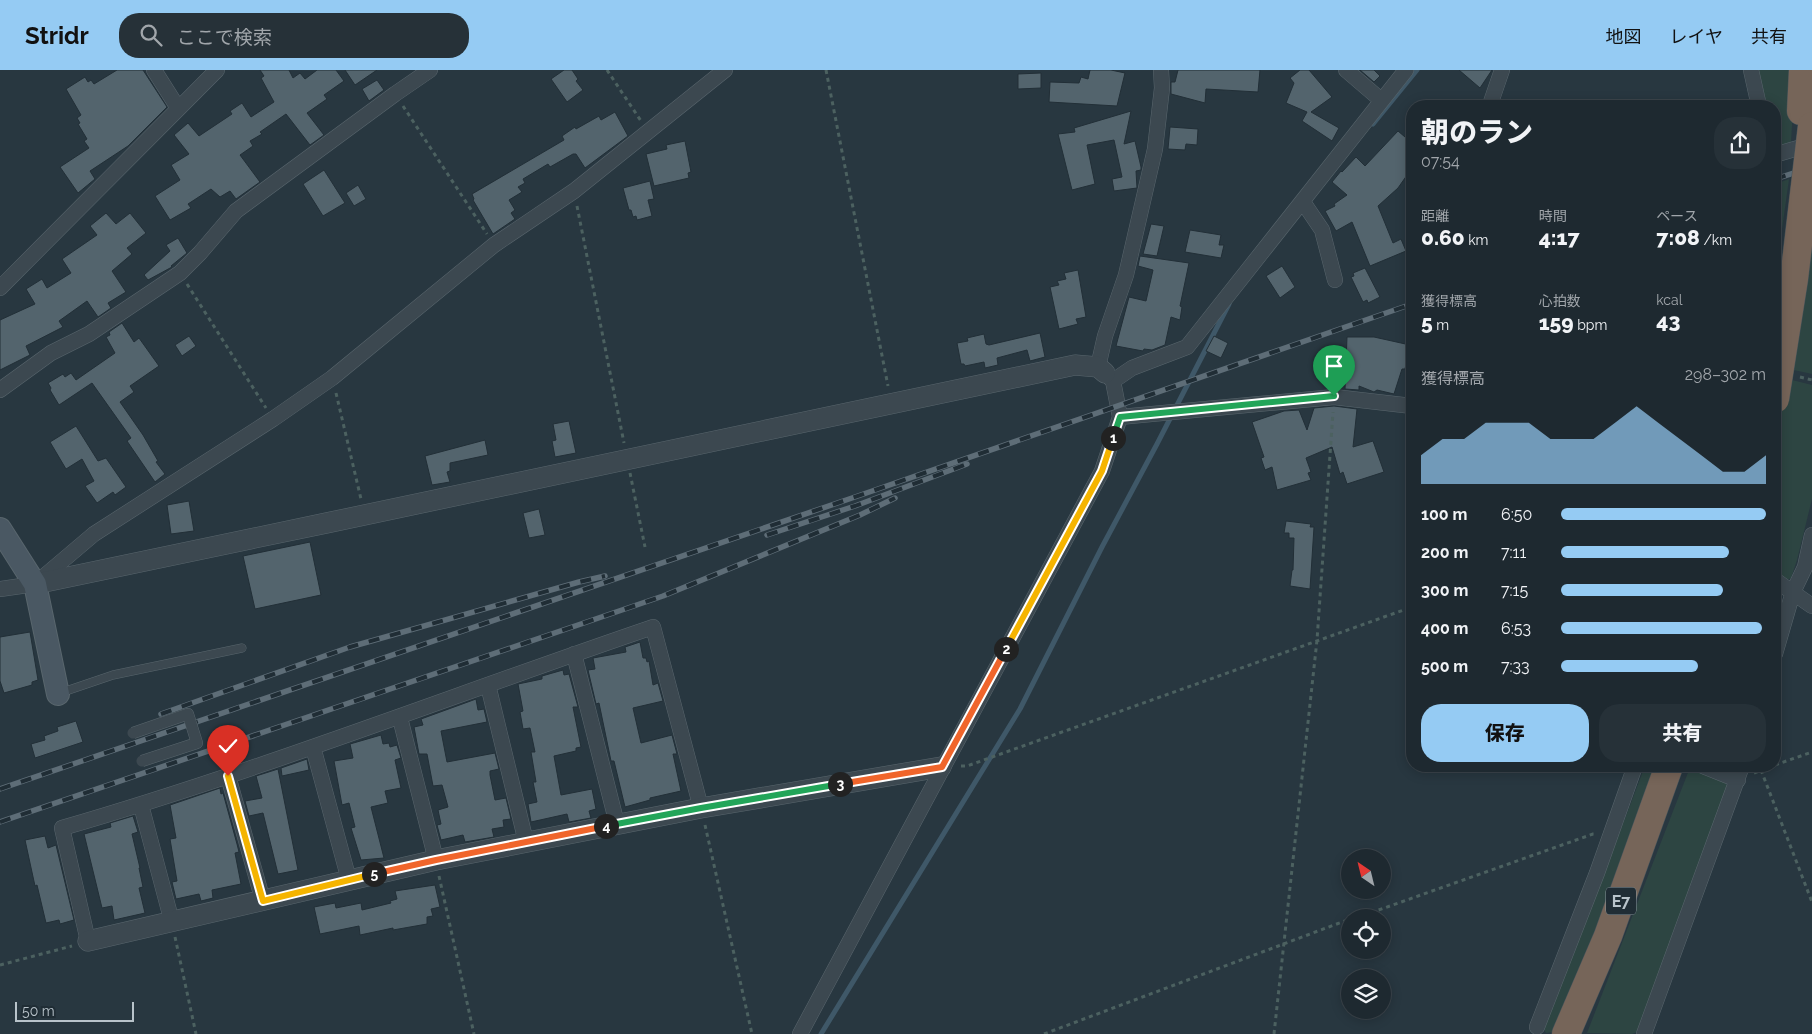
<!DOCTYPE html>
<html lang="ja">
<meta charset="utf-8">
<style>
:root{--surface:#1e2930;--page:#263138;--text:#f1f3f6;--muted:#a1a6ab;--line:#3c454c;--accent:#95cbf3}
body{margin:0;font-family:Raleway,"Noto Sans JP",sans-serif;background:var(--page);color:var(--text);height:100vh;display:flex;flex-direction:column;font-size:19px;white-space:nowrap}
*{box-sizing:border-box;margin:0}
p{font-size:16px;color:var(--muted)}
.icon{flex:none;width:28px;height:28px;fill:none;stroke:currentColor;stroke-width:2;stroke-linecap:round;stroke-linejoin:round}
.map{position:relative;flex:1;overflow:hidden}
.panel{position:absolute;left:1406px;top:30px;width:375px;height:672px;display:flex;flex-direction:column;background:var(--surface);border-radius:20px;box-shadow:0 2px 12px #0003,0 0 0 1px var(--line)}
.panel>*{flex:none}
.needle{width:32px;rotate:325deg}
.buttons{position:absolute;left:1341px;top:779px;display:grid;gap:10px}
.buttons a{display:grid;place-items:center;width:50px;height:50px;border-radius:50%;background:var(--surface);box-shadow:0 2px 12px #0003,0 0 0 1px var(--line);font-size:25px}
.scale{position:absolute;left:15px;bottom:12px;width:119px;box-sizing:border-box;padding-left:5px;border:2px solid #b8c3ca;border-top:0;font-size:14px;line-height:18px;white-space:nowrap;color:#b8c3ca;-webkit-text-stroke:4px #202d35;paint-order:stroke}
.pin{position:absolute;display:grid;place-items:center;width:42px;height:42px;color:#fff;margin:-51px -21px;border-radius:50% 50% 50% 0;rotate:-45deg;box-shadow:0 0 5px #0007}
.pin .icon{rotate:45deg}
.km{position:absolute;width:25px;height:25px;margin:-12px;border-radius:50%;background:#222;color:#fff;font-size:14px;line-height:25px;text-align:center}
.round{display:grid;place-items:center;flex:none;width:52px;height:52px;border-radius:20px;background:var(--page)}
.head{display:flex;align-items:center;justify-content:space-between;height:85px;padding:0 15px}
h1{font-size:28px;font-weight:800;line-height:38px}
.figures{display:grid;grid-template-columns:repeat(3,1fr);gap:8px;height:85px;padding:5px 15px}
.figures div{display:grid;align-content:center}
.figures b{font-size:21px;font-weight:800}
.figures small{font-size:14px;font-weight:400}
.figures p{font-size:14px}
.chart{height:140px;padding:10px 15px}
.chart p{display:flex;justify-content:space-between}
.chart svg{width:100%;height:90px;margin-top:5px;fill:var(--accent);opacity:.7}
.primary-button{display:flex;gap:10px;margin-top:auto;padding:10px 15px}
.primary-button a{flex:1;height:58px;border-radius:20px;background:var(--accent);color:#111;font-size:20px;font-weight:800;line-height:58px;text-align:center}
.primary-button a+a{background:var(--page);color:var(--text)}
ul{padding:0 15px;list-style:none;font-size:16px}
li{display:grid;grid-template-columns:80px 60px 1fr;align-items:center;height:38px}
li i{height:12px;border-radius:6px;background:var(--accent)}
header{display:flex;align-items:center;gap:30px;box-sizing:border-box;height:70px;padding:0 25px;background:var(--accent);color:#111}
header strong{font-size:24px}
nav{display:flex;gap:28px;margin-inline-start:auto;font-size:18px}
.search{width:350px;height:45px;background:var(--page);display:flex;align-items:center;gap:12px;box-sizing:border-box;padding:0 18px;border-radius:20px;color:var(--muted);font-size:19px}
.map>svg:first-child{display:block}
.green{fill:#2d4542}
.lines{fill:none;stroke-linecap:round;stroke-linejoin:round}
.stream{stroke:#3f5868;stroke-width:5}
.building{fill:#53646d;stroke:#222f37}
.service-casing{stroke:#59666d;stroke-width:9}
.minor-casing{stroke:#59666d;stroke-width:16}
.tertiary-casing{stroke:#59666d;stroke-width:21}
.secondary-casing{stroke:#59666d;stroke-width:24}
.motorway-casing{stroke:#46535a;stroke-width:29}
.path{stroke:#4c6160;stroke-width:3;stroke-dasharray:4 4;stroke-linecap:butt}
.service{stroke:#3c4850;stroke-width:8}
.minor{stroke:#3c4850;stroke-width:15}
.tertiary{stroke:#3c4850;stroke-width:20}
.secondary{stroke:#4a5863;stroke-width:22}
.motorway{stroke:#766559;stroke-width:28}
.rail-casing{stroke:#5e6d77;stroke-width:5.5}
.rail{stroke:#202d35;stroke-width:4;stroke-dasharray:11;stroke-linecap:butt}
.pedestrian-bridge-casing{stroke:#59666d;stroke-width:12;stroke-linecap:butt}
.motorway-bridge-casing{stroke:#46535a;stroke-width:29;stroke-linecap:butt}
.pedestrian-bridge{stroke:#3c4850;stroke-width:11}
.motorway-bridge{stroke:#766559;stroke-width:28}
.split-1-casing{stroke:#fff;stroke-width:10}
.split-2-casing{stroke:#fff;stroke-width:10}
.split-3-casing{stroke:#fff;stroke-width:10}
.split-4-casing{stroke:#fff;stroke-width:10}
.split-5-casing{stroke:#fff;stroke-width:10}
.split-6-casing{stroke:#fff;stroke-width:10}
.split-1{stroke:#22a559;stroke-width:6}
.split-2{stroke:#f5b400;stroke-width:6}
.split-3{stroke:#f0652b;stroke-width:6}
.split-4{stroke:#22a559;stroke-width:6}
.split-5{stroke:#f0652b;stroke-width:6}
.split-6{stroke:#f5b400;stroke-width:6}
.labels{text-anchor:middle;stroke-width:4.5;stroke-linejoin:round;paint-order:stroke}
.shield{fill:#202d35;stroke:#8a969d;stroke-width:1}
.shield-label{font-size:16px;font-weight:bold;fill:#b8c3ca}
</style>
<header>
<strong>Stridr</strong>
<div class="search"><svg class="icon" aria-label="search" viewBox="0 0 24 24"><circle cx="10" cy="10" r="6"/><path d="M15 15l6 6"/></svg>ここで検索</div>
<nav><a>地図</a><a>レイヤ</a><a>共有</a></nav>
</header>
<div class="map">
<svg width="1812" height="964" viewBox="0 0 1812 964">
<rect width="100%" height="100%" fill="#283740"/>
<path class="green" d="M1755,0H1795L1791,74L1775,78V36H1762Z
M1789,109L1775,210V114Z
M1812,126V304L1789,299Z
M1788,309L1812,315V429L1797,490L1791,508L1787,510L1775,508V365Z
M1645,696H1661L1561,961L1546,963L1542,957L1592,835Z
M1689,700L1721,709L1731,719L1640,961L1632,964L1587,963Z"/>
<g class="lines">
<path class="stream" d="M1373,54L1417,0
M821,964L1020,639L1102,477L1157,374L1229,234"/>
</g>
<path class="building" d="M117,0H143L167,37L128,76L90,101L95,109L78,123L60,97L89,78L84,71L87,69L78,54L80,53L77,48L81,45L66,19L85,7L88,12L91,10L94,14Z
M260,0H289L293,8L300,3L305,9L317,0H336L344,11L324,25L327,29L307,43L324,65L310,75L286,44L260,62L262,64L250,71L253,76L240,85L260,112L236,129L230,121L220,127L211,119L188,134L191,138L170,150L155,126L180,110L171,95L189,84L174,65L188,53L199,66L232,44L230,41L242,33L251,47L274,32L261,8L264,6Z
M345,0H377L355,15Z
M564,0H572L578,9L576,11L583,20L567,32L551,9Z
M1090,0H1111L1125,3L1117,36L1049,32L1050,12L1079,13L1081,7L1088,9Z
M1178,0H1260L1258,22L1206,19L1205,33L1171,24V12H1175Z
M1300,0H1309L1332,27L1311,42L1339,58L1332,71L1302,51L1307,42L1286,33L1294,13L1290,8Z
M1360,0H1374L1380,6L1374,12Z
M1459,0H1492L1480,18Z
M1041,3V18L1018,19V4Z
M377,10L384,20L369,31L362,19Z
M1131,41L1124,74L1135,71L1141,97V100L1136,101L1137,118L1114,121L1112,109L1122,107L1114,70L1087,75L1095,114L1072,120L1058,64L1075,62L1074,58Z
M615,42L628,66L585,98L576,84H573L550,97L548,94L523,109L525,113L518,117L522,122L509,130L515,140L511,143L515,149L493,164L473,130L474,129L472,124L564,70L562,66L575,57L576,59L599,46L601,50Z
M1170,57L1198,59L1197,75L1186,74L1185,80L1168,79Z
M1398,61L1412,73V98L1398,118L1378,136L1393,173L1401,169L1406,181L1370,196L1352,152L1336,161L1325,141L1335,136L1334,134L1347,125L1332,112L1341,101L1342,102L1356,87L1365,96Z
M685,71L691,102L688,103L689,108L654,116L646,84L667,79L666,75Z
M324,100L345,133L323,146L303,114Z
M650,111L654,129L648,130L652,146L637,150L636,146L633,147L631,140H629L623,118Z
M358,115L366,129L354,136L346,123Z
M106,143L116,154L130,143L146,163L127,178L132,184L112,201L126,222L108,233L111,238L98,247L87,231L59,251L63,257L26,276L30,285L0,300V250L35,234L26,219L42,209L47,218L71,203L62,189L97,165L90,156Z
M1151,154L1164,156L1157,186L1143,184Z
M1190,160L1221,165L1219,175H1224L1221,188L1185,182Z
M178,168L187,183L171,196L172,197L148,210L144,205L170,181L166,175Z
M1140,186L1189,193L1180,236L1182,237L1180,250L1171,247L1165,275L1152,280L1144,279L1143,281L1116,276L1129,227L1146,231L1153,200L1138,196Z
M1282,196L1295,217L1280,228L1266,206Z
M1365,198L1380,227L1368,233L1367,230L1363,232L1351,207L1354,206L1353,203Z
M1078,200L1086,247L1076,249L1078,254L1059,259L1050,217L1059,215L1057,211L1066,209L1064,203Z
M122,253L134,272L139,268L159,296L130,316L134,322L120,332L143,365L158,391L156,392L165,404L155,412L127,371L131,368L92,313L59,335L50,320L51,318L48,313L63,304L65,307L71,303L76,310L115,283L106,267L110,265L109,262Z
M1040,263L1045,287L1030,291L1027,280L997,288L998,295L985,298L984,292L965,296L964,294H961L957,273L968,271L967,268L984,264L986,274L989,275Z
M189,266L196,276L182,286L175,275Z
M1214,266L1228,273L1221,288L1206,281Z
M1347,267H1374L1410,275L1405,299H1402L1394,324L1377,320L1374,322L1359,316V320L1345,319Z
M1334,336L1357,339L1353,377L1373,371L1384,402L1347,414L1343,402L1340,404L1332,377L1306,388L1311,402L1308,403L1311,410L1277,420L1272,397L1265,400L1261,388L1264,387L1252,352L1284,341L1299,340L1307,360L1314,338Z
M569,351L576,383L555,387L552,371L556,370L553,354Z
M76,356L98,391L106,388L126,417L115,425L113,422L97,433L85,416L94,411L82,389L66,399L50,372Z
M485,370L488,385L450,393V401L447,402L450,412L432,415L425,386Z
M189,431L194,461L171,464L167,435Z
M539,439L545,465L529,468L523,443Z
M1286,451L1311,454L1310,457H1314L1310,519L1290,516L1292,500H1293L1294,468H1289V463H1284Z
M310,472L321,525L255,539L243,486Z
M30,562L38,610L32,612V615L4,623L0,611V567Z
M640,572L643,588H646L647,592L649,591L653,615L658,613L663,631L633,638L641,673L672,665L677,684H673L681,721L650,728V730L625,737L614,691H611L599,633L596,634L588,600L595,599L593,588L626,582L625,577Z
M563,600L564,605L569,604L578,637H573L581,677L576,678V681L554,686L561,725L592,719L596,739L589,741L591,748L569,752L567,744L531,752L528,734L537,732L533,712H536L531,682H535L530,658L523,659L520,642L523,641L518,614L542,609V606Z
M476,629L478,640L484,639L487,652L441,661L447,692L495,683L499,699L490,701V705L495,730L506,728L511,749L503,750L504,757L492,759L494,767L465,772L463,765L441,770L437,755L441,754L438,740L448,737L442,715L433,716L427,684H419L414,657L423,655L421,649Z
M76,651L83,672L35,688L31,674L45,670L44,666L58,661L57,657Z
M381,665L383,674L389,673L390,677L397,675L401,688L395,690L401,718L385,721L388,733L371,737L384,788L361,790L351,758L355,757L349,733L342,735L334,691L353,688L350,674Z
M307,689L309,700L282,706L281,698Z
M278,699L298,800L278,804L263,743L249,746L245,731L262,728L256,706Z
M220,718L221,724L223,723L237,774L239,782L235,783L241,814L212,820L213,828L201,831L199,824L176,829L172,812L177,811L170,769L176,768L170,735Z
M133,746L138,762L132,764L140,798H139L143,817L139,818L145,843L114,850L112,836L102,838L84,764L111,757L110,753Z
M45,766L48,778L56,775L74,850L60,854L59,850L46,853L37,815L35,816L25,770Z
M435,815L440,837L431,839L433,846L427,847V854L393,860V858L360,865L359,856L320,864L314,837L335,833L336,838L361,833L362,840L391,833L390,831L397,829L395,821Z"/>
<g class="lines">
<g class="service-casing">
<path id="service" d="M60,623L113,605L242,578"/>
</g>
<g class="minor-casing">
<path id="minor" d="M154,0L178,38
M1346,0L1381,30
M1751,0L1759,36
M1493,36L1491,32L1502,0
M1775,83H1781L1812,74
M1303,132L1322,160L1335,210
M0,218L217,0
M1098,297L1105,266L1126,205L1155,79L1162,18L1161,0
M1113,311L1132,298L1187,277L1406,0
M0,320L51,283L89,264L180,203L200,183L236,141L395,24L430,0
M1120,347L1334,327L1412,336
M1775,510L1812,536
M0,519L35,514L94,464L273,349L332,308L494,175L574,121L725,0
M574,584L617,754
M1775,584L1793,522L1805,497L1812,465
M488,615L526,772
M400,648L436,790
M313,677L349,810
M1703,696L1738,710
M228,706L263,831
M141,735L172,852
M88,871L62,758C262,700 456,624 653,557L701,738
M1537,957L1597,803L1635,696
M800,964L1102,401L1120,347L1113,311L1105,303
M1644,964L1742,696"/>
</g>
<g class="tertiary-casing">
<path id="tertiary" d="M35,514C382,443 727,365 1075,295L1098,297L1105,303
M88,871L436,790L701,738L941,697"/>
</g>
<g class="secondary-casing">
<path id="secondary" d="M0,459L35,514L58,624"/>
</g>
<g class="motorway-casing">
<path id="motorway" d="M1801,41L1803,0
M1566,964L1608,866L1669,696"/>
</g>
<path class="path" d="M607,0L641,51
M826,0L888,316
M403,36L487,164
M577,136L624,373
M187,214L266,338
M1800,307L1812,310
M336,323L361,429
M630,403L645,477
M1775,695L1812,682
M961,696H967L1412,537
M1761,700L1812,832
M1754,703L1772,696
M705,755L752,964
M439,806L474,964
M1356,848L1593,764H1597
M175,867L196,964
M0,895L72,876
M1044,964L1350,849
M1274,964L1317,570L1333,342"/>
<use href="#service" class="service"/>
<use href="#minor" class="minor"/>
<use href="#tertiary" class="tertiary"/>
<use href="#secondary" class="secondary"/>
<use href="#motorway" class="motorway"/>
<g class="rail-casing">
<path id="rail" d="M1775,109L1812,97
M767,465L855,436L967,394
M161,644L350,577L579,512L605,506
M0,719L852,428L1412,234
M0,752L663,526L860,445L895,428"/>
</g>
<use href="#rail" class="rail"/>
<g class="pedestrian-bridge-casing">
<path id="pedestrian-bridge" d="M133,663L188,644L197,673L142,691"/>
</g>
<g class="motorway-bridge-casing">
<path id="motorway-bridge" d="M1775,329L1794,209L1812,56"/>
</g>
<use href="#pedestrian-bridge" class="pedestrian-bridge"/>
<use href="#motorway-bridge" class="motorway-bridge"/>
</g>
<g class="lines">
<g class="split-1-casing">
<path id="split-1" d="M1113,368L1120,347L1334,326"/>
</g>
<g class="split-2-casing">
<path id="split-2" d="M1006,579L1102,401L1113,368"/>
</g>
<g class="split-3-casing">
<path id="split-3" d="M840,714L942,697L1006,579"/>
</g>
<g class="split-4-casing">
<path id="split-4" d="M606,756L701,738L840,714"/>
</g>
<g class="split-5-casing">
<path id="split-5" d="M374,804L436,790L606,756"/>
</g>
<g class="split-6-casing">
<path id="split-6" d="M228,706L263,831L374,804"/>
</g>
<use href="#split-1" class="split-1"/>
<use href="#split-2" class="split-2"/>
<use href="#split-3" class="split-3"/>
<use href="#split-4" class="split-4"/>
<use href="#split-5" class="split-5"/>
<use href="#split-6" class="split-6"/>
</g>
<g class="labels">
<rect class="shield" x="1606" y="817.5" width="30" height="27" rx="4"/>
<g class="shield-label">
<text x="1621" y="837">E7</text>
</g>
</g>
</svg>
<div class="buttons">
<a><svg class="needle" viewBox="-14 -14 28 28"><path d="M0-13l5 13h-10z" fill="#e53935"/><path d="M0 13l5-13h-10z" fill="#a1a6ab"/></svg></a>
<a><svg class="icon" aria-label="locate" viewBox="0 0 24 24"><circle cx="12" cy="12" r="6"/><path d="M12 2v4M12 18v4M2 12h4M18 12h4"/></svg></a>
<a><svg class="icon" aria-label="layers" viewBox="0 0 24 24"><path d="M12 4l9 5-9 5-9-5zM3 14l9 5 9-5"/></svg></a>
</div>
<div class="scale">50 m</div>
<div class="pin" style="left:1334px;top:326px;background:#1e9e55"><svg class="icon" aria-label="arrive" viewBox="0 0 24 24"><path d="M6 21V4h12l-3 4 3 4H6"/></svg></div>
<div class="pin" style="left:228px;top:706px;background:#d93025"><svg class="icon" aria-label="check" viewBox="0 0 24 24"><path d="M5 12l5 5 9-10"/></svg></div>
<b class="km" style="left:1113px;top:368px">1</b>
<b class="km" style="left:1006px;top:579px">2</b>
<b class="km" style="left:840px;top:714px">3</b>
<b class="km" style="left:606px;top:756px">4</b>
<b class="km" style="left:374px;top:804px">5</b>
<section class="panel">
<div class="head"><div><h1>朝のラン</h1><p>07:54</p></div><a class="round"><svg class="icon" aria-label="share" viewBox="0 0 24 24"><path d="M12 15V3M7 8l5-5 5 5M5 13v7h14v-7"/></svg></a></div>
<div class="figures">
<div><p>距離</p><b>0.60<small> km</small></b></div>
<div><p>時間</p><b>4:17</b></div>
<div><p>ペース</p><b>7:08<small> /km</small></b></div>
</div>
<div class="figures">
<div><p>獲得標高</p><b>5<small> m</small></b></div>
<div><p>心拍数</p><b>159<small> bpm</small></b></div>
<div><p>kcal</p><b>43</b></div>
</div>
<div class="chart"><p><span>獲得標高</span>298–302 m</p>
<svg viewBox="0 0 160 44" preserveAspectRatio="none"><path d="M0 44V30L10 22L20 22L30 14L40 14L50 14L60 22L70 22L80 22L90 14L100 6L110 14L120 22L130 30L140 38L150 38L160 30V44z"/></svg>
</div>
<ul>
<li><b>100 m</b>6:50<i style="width:100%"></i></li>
<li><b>200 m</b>7:11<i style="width:82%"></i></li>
<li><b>300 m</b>7:15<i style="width:79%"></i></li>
<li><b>400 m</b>6:53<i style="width:98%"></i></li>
<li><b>500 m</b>7:33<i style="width:67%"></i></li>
</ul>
<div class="primary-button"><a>保存</a><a>共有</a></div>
</section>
</div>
